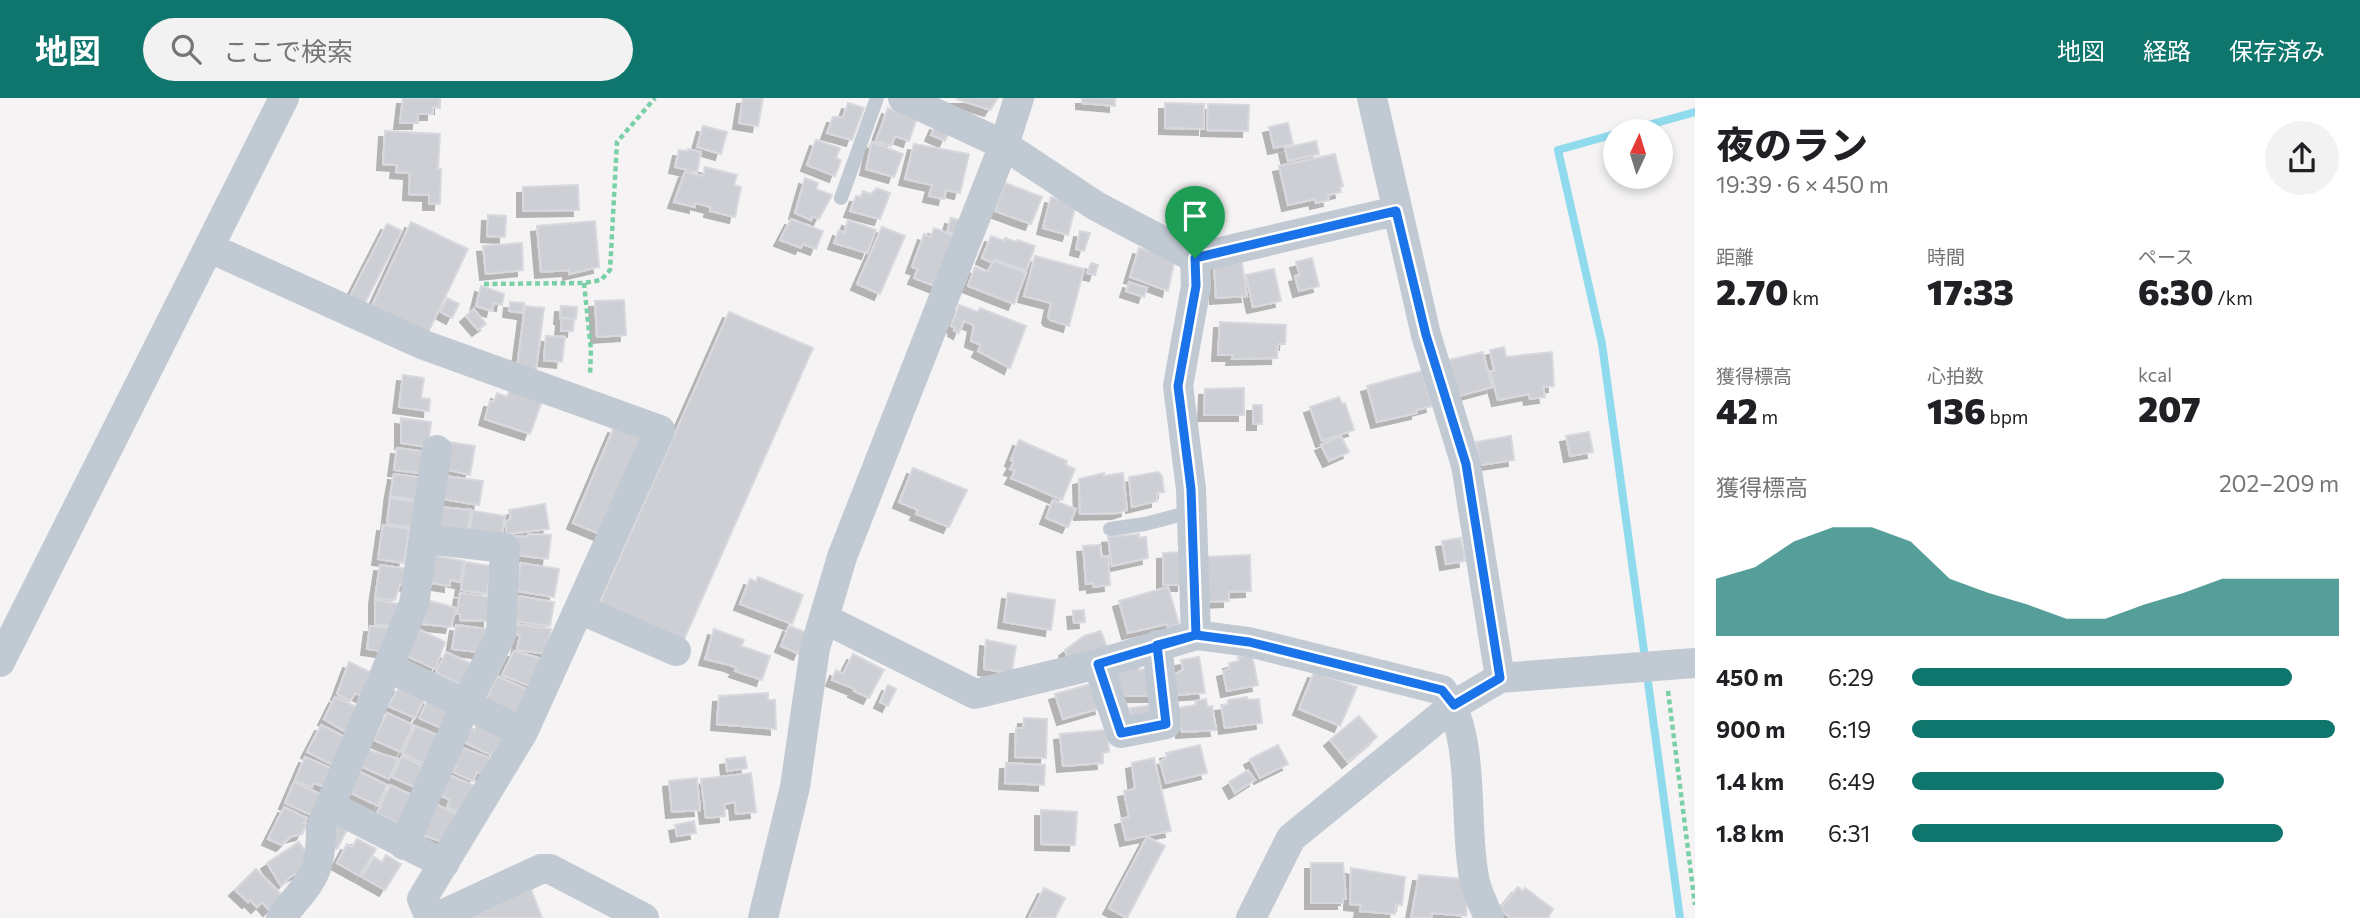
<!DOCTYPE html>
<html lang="ja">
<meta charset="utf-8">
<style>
:root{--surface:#fff;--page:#f2f2f2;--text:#202124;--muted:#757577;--accent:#0f766e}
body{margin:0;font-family:Commissioner,"Noto Sans JP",sans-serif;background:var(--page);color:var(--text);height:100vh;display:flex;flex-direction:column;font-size:26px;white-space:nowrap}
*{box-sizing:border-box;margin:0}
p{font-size:23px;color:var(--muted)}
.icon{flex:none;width:38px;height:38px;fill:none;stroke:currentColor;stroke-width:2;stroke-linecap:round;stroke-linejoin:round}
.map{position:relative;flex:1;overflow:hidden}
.drawer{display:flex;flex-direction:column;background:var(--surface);width:665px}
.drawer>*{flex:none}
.needle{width:46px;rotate:4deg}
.fabs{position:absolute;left:1603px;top:21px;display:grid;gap:14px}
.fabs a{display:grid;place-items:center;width:70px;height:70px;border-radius:50%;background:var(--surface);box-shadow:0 4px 10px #0003;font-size:35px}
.pin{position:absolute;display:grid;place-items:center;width:60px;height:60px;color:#fff;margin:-72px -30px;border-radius:50% 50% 50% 0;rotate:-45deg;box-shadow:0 0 7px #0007}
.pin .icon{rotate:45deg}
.round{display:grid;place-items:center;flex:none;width:74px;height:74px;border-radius:37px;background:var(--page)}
.overview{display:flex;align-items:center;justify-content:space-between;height:119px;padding:0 21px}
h1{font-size:38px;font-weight:800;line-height:52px}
.stats{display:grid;grid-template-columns:repeat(3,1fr);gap:10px;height:119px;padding:7px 21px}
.stats div{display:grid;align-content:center}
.stats b{font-size:35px;font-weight:800}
.stats small{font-size:19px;font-weight:400}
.stats p{font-size:19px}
.chart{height:196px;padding:14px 21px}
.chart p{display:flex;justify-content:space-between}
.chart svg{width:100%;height:126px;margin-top:7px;fill:var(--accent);opacity:.7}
ul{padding:0 21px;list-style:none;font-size:23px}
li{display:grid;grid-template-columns:112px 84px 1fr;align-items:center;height:52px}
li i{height:18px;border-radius:9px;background:var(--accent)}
header{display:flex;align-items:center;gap:42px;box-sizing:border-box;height:98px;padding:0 35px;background:var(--accent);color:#fff}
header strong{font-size:33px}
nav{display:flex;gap:38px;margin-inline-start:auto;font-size:24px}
.search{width:490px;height:63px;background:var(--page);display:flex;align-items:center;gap:18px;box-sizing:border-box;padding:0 24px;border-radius:38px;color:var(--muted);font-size:26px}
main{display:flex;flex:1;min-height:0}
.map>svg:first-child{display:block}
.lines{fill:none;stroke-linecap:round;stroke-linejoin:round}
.stream{stroke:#90daee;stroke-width:8}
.building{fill:#cdcfd5;stroke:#d7d9de;stroke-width:2;filter:url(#shadow)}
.path{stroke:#7ad0a6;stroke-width:4.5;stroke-dasharray:5 3.5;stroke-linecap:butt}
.service{stroke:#c1cad2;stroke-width:14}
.minor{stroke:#c1cad2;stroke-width:30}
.route-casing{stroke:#fff;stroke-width:14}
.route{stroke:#1a73e8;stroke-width:9}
</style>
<header>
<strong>地図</strong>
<div class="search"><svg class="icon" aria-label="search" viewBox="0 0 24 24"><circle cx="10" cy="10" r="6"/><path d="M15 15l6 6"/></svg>ここで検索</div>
<nav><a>地図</a><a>経路</a><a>保存済み</a></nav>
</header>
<main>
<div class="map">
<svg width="1695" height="820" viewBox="0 0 1695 820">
<defs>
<filter id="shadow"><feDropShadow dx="-6" dy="6" stdDeviation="0" flood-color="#0004"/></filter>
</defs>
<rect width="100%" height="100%" fill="#f5f3f3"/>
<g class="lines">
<path class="stream" d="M1627,33L1695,14
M1615,36L1558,52L1602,246L1644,553
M1648,584L1680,820"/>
</g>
<path class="building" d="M403,0H440V10L433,9V16H418V25H400Z
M743,0H763L758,28L739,25Z
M998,0L990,12L957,1V0Z
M1082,0H1115V8L1082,5Z
M848,5L864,10L852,42L827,35L833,19H843Z
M1165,5L1204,6V31L1165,30Z
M1208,6L1249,7L1248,33L1207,32Z
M895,9L918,17L909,43L895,38L891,48L876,43L888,10L894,13Z
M1288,25L1293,46L1274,50L1269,29Z
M936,26L950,32L945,43L931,37Z
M703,28L727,34L721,56L697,49Z
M385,33L440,36L438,71H441L440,106H429V97L409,96L410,75L396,74L397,67L383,66Z
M816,42L840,50L836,60L841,62L835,78L807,67Z
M1316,43L1319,56L1288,63L1285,50Z
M872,44L903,56L894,79L866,71Z
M914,46L969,56L960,95L946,92L944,101L929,98L932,87L905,81Z
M688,51L701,54L697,74L675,69L679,52L687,53Z
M1335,56L1343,88L1340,89L1341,94L1328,97L1329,102L1316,105L1315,101L1288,107L1279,68Z
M705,69L737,77L734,87L741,89L735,119L710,113L711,109L695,105V109L674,104L685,74L703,78Z
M805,80L818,85L816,91L832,97L819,121L812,118L811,122L795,115Z
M1005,85L1042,99L1031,126L995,113Z
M578,87L579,112L523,113V89Z
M877,90L890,95L880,121L850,113L856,98L861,99L863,93L871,96Z
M1051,99L1076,106L1068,137L1043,130Z
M488,117L506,118L505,139L487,138Z
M951,120L962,123L959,137L947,134Z
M791,121L823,133L816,151L803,146L801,150L780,142Z
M848,122L876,132L867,155L834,145L839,132L844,135Z
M595,123L599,169L569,176V172L541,174L537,128Z
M411,124L468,151L427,237L371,210Z
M387,126L402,133L364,207L349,200Z
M882,129L905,138L880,196L857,186Z
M934,130L960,140L942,191L914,180L918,171L912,169L924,136L931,139Z
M1080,133L1090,135L1084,153L1076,151Z
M991,138L1004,143L1005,140L1016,144L1017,142L1035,148L1026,173L994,161L993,165L982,160Z
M522,145L523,172L486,176L483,148Z
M1139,150L1175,160L1168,193L1130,179Z
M1035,158L1084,171L1069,228L1050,222L1048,219L1051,205L1024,198Z
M1241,160L1247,198L1216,200L1214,164Z
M1312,160L1319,188L1299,193L1295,178L1300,177L1296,164Z
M994,163L1026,175L1014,206L968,188L975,169L987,174Z
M1091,165L1098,167L1095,177L1087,175Z
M1274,171L1281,203L1253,209L1246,177Z
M1129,184L1147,190L1144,199L1126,193Z
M481,188L504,196L502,207L494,205L492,213L476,208Z
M447,200L459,206L452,220L441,214Z
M624,202L626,237L597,239L595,203Z
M510,204L524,205L523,215L509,213Z
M959,207L978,214L980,210L1026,228L1010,270L978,253L981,247L971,243L974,227L964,223L959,235L954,232L955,229L951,228Z
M525,208L544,210L536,272L517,270Z
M561,208L577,209L576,221L560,220Z
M474,211L486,226L478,232L466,218Z
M729,214L813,250L682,546L598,509Z
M562,220L574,221L573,233H561Z
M1220,224L1286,227L1285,246H1278L1277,260L1232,261L1233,257H1218Z
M546,238L565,239L562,264L544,262Z
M1504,249L1506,259L1552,254L1554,288L1543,289L1545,299L1530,301L1529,296L1498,302L1490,273H1494L1490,252Z
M1483,254L1492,289L1459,298L1449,262Z
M1422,273L1432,308L1417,312V315L1377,324L1367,288Z
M403,277L424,280L421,300L430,301L429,313L399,309Z
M1244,290V317H1204L1205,291Z
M510,292L542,303L530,336L485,321L490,303L494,304L497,295L507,299Z
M1339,299L1342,306L1345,305L1354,332L1322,343L1310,309Z
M1253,307H1262V326H1253Z
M401,320L431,324L428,349L401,345Z
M614,329L644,342L602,437L573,425Z
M1589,334L1593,354L1570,358L1566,338Z
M1341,338L1349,354L1329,363L1321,347Z
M1511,338L1514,362L1480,367L1476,344Z
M1019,342L1067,363L1066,367L1075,371L1062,402L1011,380L1015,373L1010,371L1014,364L1011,362Z
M449,344L475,348L470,377L445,371Z
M397,350L426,354L427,376L394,372Z
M913,370L967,392L949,429L916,416L918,412L899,404Z
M1158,374L1162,378L1164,394L1157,395V403L1132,409L1129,379Z
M1104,375V378L1123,375L1127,412L1118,415L1080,416L1079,381Z
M394,376L425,380L422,403L390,398Z
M445,378L483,383L479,407L442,401Z
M390,400L419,404L415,430L387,426Z
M1053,402L1076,411L1068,429L1046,420Z
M545,406L549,431L507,436L505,425L511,420L509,412Z
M439,409L471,412L467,436L436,431Z
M473,413L505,418L502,436H469Z
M383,427L409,431L404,465L378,461Z
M528,436L551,437L548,461L516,457L511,451L513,438L528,439Z
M1139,436V440L1146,439L1148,460L1112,468L1108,439Z
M1461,440L1465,463L1446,466L1442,443Z
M1100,447L1101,459L1108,458L1110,487L1093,489V485L1086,486L1083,448Z
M1182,454L1183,487H1163V455Z
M1250,457L1251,493L1229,494V503L1208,504L1204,459Z
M435,458L464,463L460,484L450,482V488L431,485Z
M465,464L491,468L487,496L461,492Z
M521,465L559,471L554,499L516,493Z
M380,467L410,471L408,487L400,486L395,502L375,500Z
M758,479L803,497L792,526L740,506L750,481L756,484Z
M1168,489L1179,526L1168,530L1167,526L1128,535L1119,503Z
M460,495L489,499V523L460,522V516H457Z
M1008,495L1055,502L1051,532L1004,524Z
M518,498L554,504L550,528L515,523Z
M375,502L399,506L396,529L375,526Z
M427,502L456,510L451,529L423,526Z
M1084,512L1085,524L1074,525L1073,513Z
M515,526L551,531L547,556L517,552L520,537L513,536Z
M456,527L488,531L485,555L452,551Z
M370,528L393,530L388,554L367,551Z
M789,528L808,535L799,556L781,548Z
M714,531L744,542L741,548L770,558L762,582L735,573L737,570L730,567L705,561Z
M420,532L445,544L435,571L405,557Z
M1101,533L1108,552L1069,564L1065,552L1084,538Z
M986,542L1016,548L1012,572L1008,575L984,571Z
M514,553L542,561L534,590L502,577Z
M446,554L476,568L466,589L436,575Z
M853,556L884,572L869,600L854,593L855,591L832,582L836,572L843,576Z
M1252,557L1258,587L1227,593L1223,573L1230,571L1229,565L1239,563L1238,559Z
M1199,559L1205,595L1176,597L1173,577L1183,572L1181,562Z
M349,564L370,574L362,598L356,595L350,603L337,596Z
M1139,568V572L1146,571L1157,598H1122L1114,575Z
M1314,574L1357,589L1340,628L1299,611Z
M497,578L528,592L517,616L486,602Z
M1094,585L1101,610L1063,621L1055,596Z
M888,587L896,591L888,608L880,604Z
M400,588L424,601L415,620L388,608Z
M768,595V602H775L776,631L717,626L719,598Z
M335,599L357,609L349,636L324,621Z
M1247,599L1248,602L1259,601L1262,625L1225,630L1221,607L1228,606V602Z
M429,600L449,609L446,632L419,620Z
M1206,601L1207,609L1212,608L1216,632L1182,634L1178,610L1196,607L1195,603Z
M1153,607L1155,618L1131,621L1130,610Z
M387,615L413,627L401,654L374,642Z
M1359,618L1377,639L1348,664L1330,642Z
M1024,620L1047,621L1046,660L1015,659L1016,630H1023Z
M478,625L505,638L491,657L462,643L469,630L474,633Z
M321,627L351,642L337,669L307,654Z
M415,628L440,638L427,667L403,656Z
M1107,632L1109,654L1102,655L1103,665L1063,668L1060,636Z
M1200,647L1207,675L1166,685L1160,664L1167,659L1166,655Z
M1278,647L1288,666L1260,680L1250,661Z
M460,649L490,660L483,676L477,674L473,683L453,674L457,667L452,665Z
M368,652L398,661L389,681L360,668Z
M402,658L428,671L421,692L392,679Z
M305,659L333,671L325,689L314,685L312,689L295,682Z
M745,659L747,670L727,673L726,661Z
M1154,660L1171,733L1126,742L1121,721L1129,719L1124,693L1135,691L1132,665Z
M1006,665L1045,667L1044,687L1005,685Z
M1248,672L1255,682L1235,695L1229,684Z
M360,674L387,687L378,708L351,695Z
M751,675L756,714L736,716L735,704L724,706L725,718L706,720L701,681Z
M449,677L475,688L462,715L447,709L450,702L440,697Z
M697,680L700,712L672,714L669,683Z
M294,684L322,697L313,718L285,705Z
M390,687L414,698L401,727L377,715Z
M433,705L459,717L443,744L422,737Z
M284,709L307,720L304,725L307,726L302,736L290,739L282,747L268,741Z
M1041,712L1077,714L1075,747L1041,746Z
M694,723L696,735L677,738L675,727Z
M339,726L348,730L337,751L329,747Z
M1147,739L1165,748L1127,820L1109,810Z
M357,741L376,751L360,778L337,765L347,746L352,749Z
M299,744L314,766L290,779L281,788L267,765Z
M386,757L401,766L385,792L362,779L374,759L382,764Z
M1311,765H1343L1346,801H1343V805H1311Z
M1351,770L1405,779L1402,807L1396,806L1395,816L1360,813L1361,807L1350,806Z
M256,771L283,798L269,812L262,804L257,809L250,802L248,804L235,792Z
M1419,777L1464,781L1468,789L1466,818L1432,815V820H1411Z
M1518,789L1523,793L1525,790L1553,811L1548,820H1511L1500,811Z
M1044,790L1065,800L1055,820H1029Z
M531,791L542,820H470Z"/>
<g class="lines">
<path class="path" d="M584,185L591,252L590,278
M484,186L584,185L601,182L610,172L617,44L655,0
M1668,593L1695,807"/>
<path class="service" d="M841,100L877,0
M1110,431L1145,426L1191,414"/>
<path class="minor" d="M903,0L1004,47L1096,108L1195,160L1196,188L1178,288L1191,391L1196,537
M1372,0L1426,237L1466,367L1500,580
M210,150L424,247L660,332L523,634L422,801L430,820
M1195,160L1396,113
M579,511L676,553
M825,521L975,596L1098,566L1196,537L1249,544L1442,592C1477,637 1463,724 1474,779C1476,793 1484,807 1489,820
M0,564L284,0
M1098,566L1121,635L1166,626L1157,547
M388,569L523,634
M331,708L444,766
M404,747L465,608L501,537L505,450L426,441
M281,820C310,782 321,780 321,730L414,506L437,352
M435,820L541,771H550L644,820
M763,820L795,689L815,550L842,459L1004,47L1019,0
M1251,820L1291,740L1454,607L1500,580L1695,565"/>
</g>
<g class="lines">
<g class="route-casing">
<path id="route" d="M1195,160L1196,188L1178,288L1191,391L1196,537L1157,547L1166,626L1121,635L1098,566L1196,537L1249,544L1442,592L1454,607L1500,580L1466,366L1426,237L1396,113L1195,160"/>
</g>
<use href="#route" class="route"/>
</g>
</svg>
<div class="fabs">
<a><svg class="needle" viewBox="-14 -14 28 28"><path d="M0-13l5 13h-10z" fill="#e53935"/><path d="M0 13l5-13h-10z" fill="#757577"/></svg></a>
</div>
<div class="pin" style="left:1195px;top:160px;background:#1e9e55"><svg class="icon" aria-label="arrive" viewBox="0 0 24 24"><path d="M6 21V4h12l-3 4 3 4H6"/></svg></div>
</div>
<section class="drawer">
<div class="overview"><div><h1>夜のラン</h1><p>19:39 · 6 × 450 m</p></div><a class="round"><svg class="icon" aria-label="share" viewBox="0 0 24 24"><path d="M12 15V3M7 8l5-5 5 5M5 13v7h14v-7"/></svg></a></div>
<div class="stats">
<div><p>距離</p><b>2.70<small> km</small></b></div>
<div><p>時間</p><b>17:33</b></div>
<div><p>ペース</p><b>6:30<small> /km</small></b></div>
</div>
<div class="stats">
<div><p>獲得標高</p><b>42<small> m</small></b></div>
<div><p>心拍数</p><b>136<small> bpm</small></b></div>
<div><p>kcal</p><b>207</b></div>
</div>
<div class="chart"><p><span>獲得標高</span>202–209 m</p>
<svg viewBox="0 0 160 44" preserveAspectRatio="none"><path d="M0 44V24L10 20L20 11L30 6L40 6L50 11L60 24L70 29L80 33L90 38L100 38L110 33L120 29L130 24L140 24L150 24L160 24V44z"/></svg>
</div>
<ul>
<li><b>450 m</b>6:29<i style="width:89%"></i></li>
<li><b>900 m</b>6:19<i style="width:99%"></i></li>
<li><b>1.4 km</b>6:49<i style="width:73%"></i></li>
<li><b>1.8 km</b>6:31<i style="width:87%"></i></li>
</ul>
</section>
</main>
